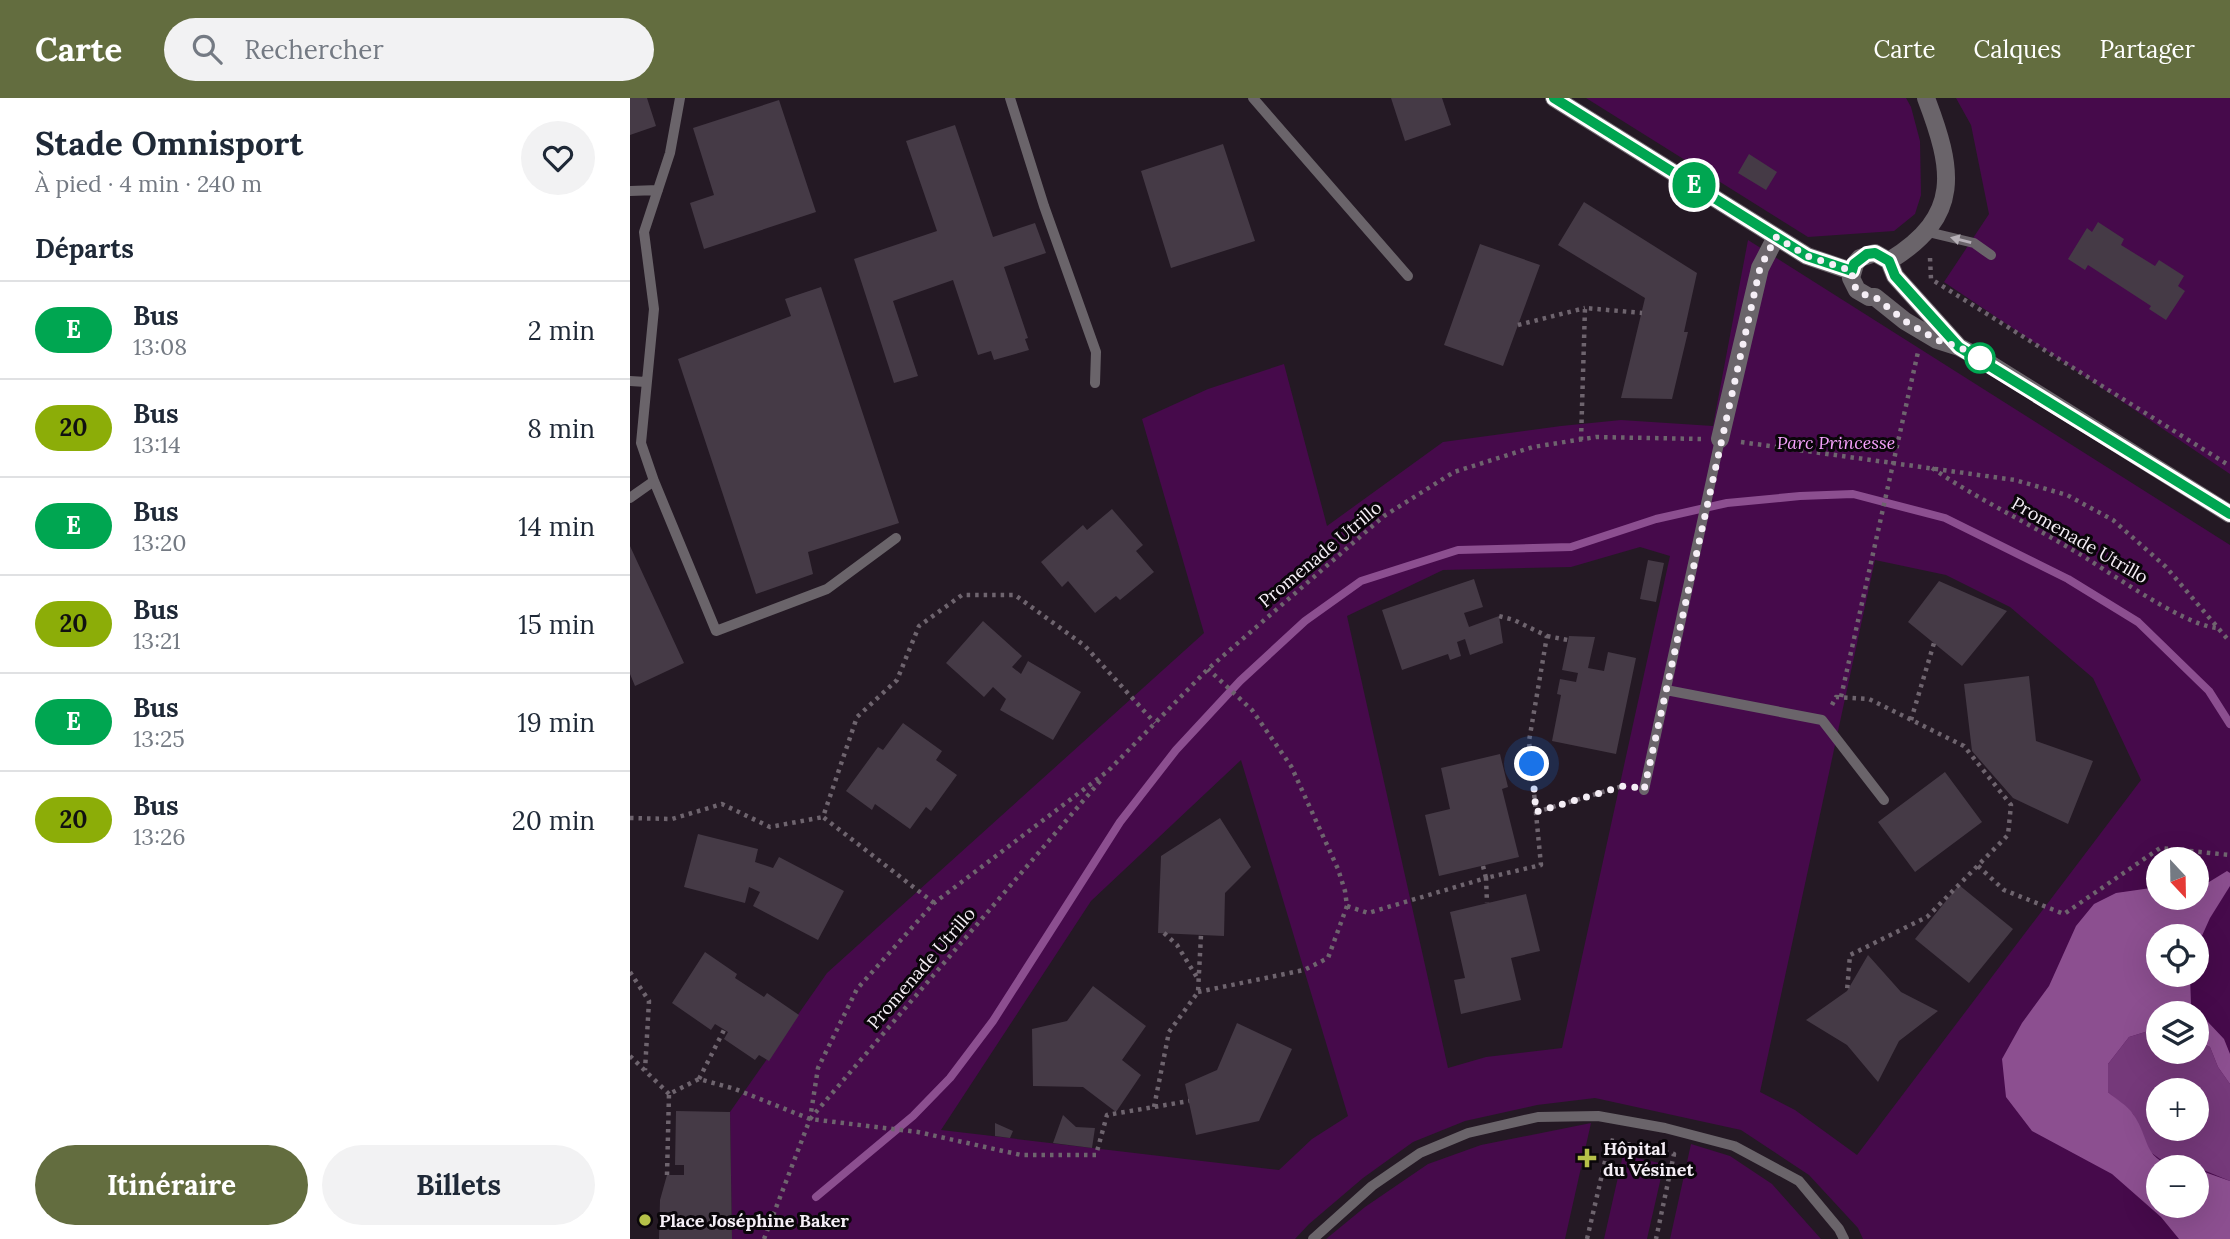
<!DOCTYPE html>
<html lang="fr">
<meta charset="utf-8">
<style>
body{margin:0;font-family:Lora,serif;background:#f2f2f3;color:#1f2937;height:100vh;display:flex;flex-direction:column;font-size:26px;white-space:nowrap}
*{box-sizing:border-box;margin:0}
p{font-size:23px;color:#747a83}
.icon{flex:none;width:38px;height:38px;fill:none;stroke:currentColor;stroke-width:2;stroke-linecap:round;stroke-linejoin:round}
.map{position:relative;flex:1;overflow:hidden}
.side{display:flex;flex-direction:column;background:#fff;width:630px}
.side>*{flex:none}
.badge{padding:0 14px;border-radius:23px;font-size:24px;line-height:46px}
.needle{width:46px;rotate:158deg}
.controls{position:absolute;left:1516px;top:749px;display:grid;gap:14px}
.controls a{display:grid;place-items:center;width:63px;height:63px;border-radius:50%;background:#fff;box-shadow:0 7px 28px #0002;font-size:35px}
.you{position:absolute;width:35px;height:35px;margin:-18px;border:5px solid #fff;border-radius:50%;background:#1a73e8;box-shadow:0 0 0 10px #1a73e833}
.map>.badge{position:absolute;translate:-50% -50%;box-shadow:0 0 0 4px #fff}
h2{padding:0 35px;font-size:26px;line-height:63px}
.round{display:grid;place-items:center;flex:none;width:74px;height:74px;border-radius:37px;background:#f2f2f3}
.overview{display:flex;align-items:center;justify-content:space-between;height:119px;padding:0 35px}
h1{font-size:33px;font-weight:800;line-height:52px}
.button{display:flex;gap:14px;margin-top:auto;padding:14px 35px}
.button a{flex:1;height:80px;border-radius:42px;background:#636d3f;color:#fff;font-size:28px;font-weight:800;line-height:80px;text-align:center}
.button a+a{background:#f2f2f3;color:#1f2937}
ul{padding:0;list-style:none}
li{display:flex;align-items:center;gap:21px;height:98px;padding:0 35px;border-top:2px solid #e0e1e3}
li div{flex:1}
li b{display:block;font-size:26px}
li em{font-style:normal}
li .badge{min-width:77px;font-weight:700;text-align:center}
header{display:flex;align-items:center;gap:42px;box-sizing:border-box;height:98px;padding:0 35px;background:#636d3f;color:#fff}
header strong{font-size:33px}
nav{display:flex;gap:38px;margin-inline-start:auto;font-size:24px}
.search{width:490px;height:63px;background:#f2f2f3;display:flex;align-items:center;gap:18px;box-sizing:border-box;padding:0 24px;border-radius:38px;color:#747a83;font-size:26px}
main{display:flex;flex:1;min-height:0}
.map>svg:first-child{display:block}
.green{fill:#460a4b;fill-rule:evenodd}
.forest{fill:#75397a;fill-rule:evenodd}
.water{fill:#8c4f90}
.lines{fill:none;stroke-linecap:round;stroke-linejoin:round}
.stream{stroke:#8c4f90;stroke-width:8}
.building{fill:#453a46}
.path{stroke:#6e646e;stroke-width:4.5;stroke-dasharray:3.5 5;stroke-linecap:butt}
.lane{stroke:#6a646a;stroke-width:10}
.street{stroke:#6a646a;stroke-width:18}
.oneway{fill:#b6b0b7}
.line-casing{stroke:#fff;stroke-width:16}
.line{stroke:#00a651;stroke-width:10}
.walk{stroke:#f5eef6;stroke-width:7;stroke-dasharray:0 12.6}
.stop-dot{fill:#fff;stroke:#00a651;stroke-width:3.5}
.poi-dot{fill:#b6c149;stroke:#0a060a;stroke-width:2.5}
.labels{text-anchor:middle;dominant-baseline:central;stroke-width:6;stroke-linejoin:round;paint-order:stroke}
.park-label{font-size:18px;font-style:italic;fill:#f6a2fc;stroke:#0a060a}
.street-label{font-size:18px;fill:#f5eef6;stroke:#0a060a}
.poi-label{font-size:18px;font-weight:bold;fill:#f5eef6;stroke:#0a060a;text-anchor:start}
</style>
<header>
<strong>Carte</strong>
<div class="search"><svg class="icon" aria-label="search" viewBox="0 0 24 24"><circle cx="10" cy="10" r="6"/><path d="M15 15l6 6"/></svg>Rechercher</div>
<nav><a>Carte</a><a>Calques</a><a>Partager</a></nav>
</header>
<main>
<section class="side">
<div class="overview"><div><h1>Stade Omnisport</h1><p>À pied · 4 min · 240 m</p></div><a class="round"><svg class="icon" aria-label="heart" viewBox="0 0 24 24"><path d="M12 20l-8-8c-3-5 5-10 8-4 3-6 11-1 8 4z"/></svg></a></div>
<h2>Départs</h2>
<ul>
<li><span class="badge" style="background:#00a651;color:#fff">E</span><div><b>Bus</b><p>13:08</p></div><em>2 min</em></li>
<li><span class="badge" style="background:#8cad08;color:#111">20</span><div><b>Bus</b><p>13:14</p></div><em>8 min</em></li>
<li><span class="badge" style="background:#00a651;color:#fff">E</span><div><b>Bus</b><p>13:20</p></div><em>14 min</em></li>
<li><span class="badge" style="background:#8cad08;color:#111">20</span><div><b>Bus</b><p>13:21</p></div><em>15 min</em></li>
<li><span class="badge" style="background:#00a651;color:#fff">E</span><div><b>Bus</b><p>13:25</p></div><em>19 min</em></li>
<li><span class="badge" style="background:#8cad08;color:#111">20</span><div><b>Bus</b><p>13:26</p></div><em>20 min</em></li>
</ul>
<div class="button"><a>Itinéraire</a><a>Billets</a></div>
</section>
<div class="map">
<svg width="1600" height="1141" viewBox="0 0 1600 1141">
<rect width="100%" height="100%" fill="#241924"/>
<path class="green" d="M956 0H1276L1281 9 1290 43 1291 97 1285 116 1264 133 1178 139Z
M1326 0H1600V376L1314 184 1359 116 1341 27Z
M1118 142 1600 447V1141H1233L1228 1130 1179 1077 1111 1032 965 1000 907 1007 835 1023 783 1044 733 1080 679 1126 665 1141H102L100 1014 197 875 574 535 512 321 578 291 654 266 697 428 813 344 931 328 991 322 1083 328ZM1010 449 1040 458 932 950 856 959 818 970 717 518 813 472 941 469ZM1245 462 1316 477 1380 509 1463 580 1511 682 1227 1057 1165 1012 1130 994ZM611 662 718 1018 682 1041 649 1072 311 1032 461 803ZM1528 761H1566V800H1528ZM1528 838H1566V877H1528ZM1528 915H1566V954H1528ZM1528 992H1566V1031H1528ZM1528 1069H1566V1108H1528Z
M961 1025 935 1141H696L735 1109 798 1066 851 1047Z
M1061 1046 1100 1058 1142 1086 1191 1141H1040Z
M993 1057 1034 1066 1017 1141H974Z"/>
<path class="forest" d="M1528 930V954H1566V942L1580 949 1588 969 1600 986V1083L1566 1069 1538 1067 1519 1053 1503 1016 1478 994V966L1499 939ZM1528 992H1566V1031H1528Z"/>
<path class="water" d="M1597 773 1600 775V788L1580 820 1566 851V838H1528V877H1560L1561 906 1594 941 1600 956V986L1588 969 1580 949 1566 942V915H1528V930L1499 939 1478 966V994C1486 1001 1498 1008 1503 1016 1522 1043 1511 1064 1554 1069H1528V1108H1566V1071L1600 1083V1141H1549L1531 1119 1482 1076 1402 1033 1376 999 1372 961 1392 925 1419 888 1446 828 1464 806 1486 795 1528 789V800H1566V785L1579 784Z"/>
<g class="lines">
<path class="stream" d="M186 1099 283 1018 320 980 363 923 490 724 546 652 610 583 675 523 731 483 828 452 941 449 1026 421 1097 405 1170 398 1223 396 1315 420 1438 481 1508 524 1579 593 1600 626"/>
</g>
<path class="building" d="M0 0H17L26 28 0 37Z
M761 0H812L821 27 775 43Z
M149 2 186 114 74 151 60 105 84 97 63 30Z
M325 27 363 139 405 125 416 155 374 169 398 240 395 241 399 252 364 262 361 253 348 257 323 182 263 203 288 278 264 285 224 161 307 133 276 43Z
M593 46 625 143 541 170 511 73Z
M1119 56 1147 74 1136 92 1108 75Z
M954 104 1067 175 1054 234H1058L1042 301 991 300 1015 200 928 147Z
M1468 124 1494 141 1491 147 1525 168 1529 162 1554 178 1548 188 1555 193 1536 222 1519 211 1521 208 1458 167 1455 172 1438 161 1457 130 1462 134Z
M850 146 910 167 873 268 814 247Z
M191 189 269 425 178 454 183 476 126 496 48 261 161 218 155 201Z
M482 411 513 447 506 453 524 474 490 502 486 498 465 515 438 483 432 489 411 464 453 427 457 432Z
M0 448 54 565 5 588 0 576Z
M1018 462 1034 465 1026 504 1010 501Z
M844 481 853 509 834 515 839 529 869 518 873 545 840 557 835 541 827 544 831 558 820 562 818 556 772 572 752 512Z
M1309 483 1377 513 1332 568 1278 524Z
M353 523 392 558 382 569 391 576 398 563 451 594 423 642 370 612 376 601 363 589 354 599 316 565Z
M939 538 965 539 958 570 974 573 978 554 1006 560 986 656 922 643 931 597 927 596 930 581 946 584 948 575 932 572Z
M1399 578 1406 643 1463 663 1438 726 1383 700 1342 653 1334 586Z
M273 625 312 653 306 662 327 677 301 713 296 709 280 731 245 706 242 712 216 693 248 649 253 652Z
M870 656 878 689 872 691 889 759 809 778 795 717 820 711 811 670Z
M1315 674 1352 724 1285 774 1248 724Z
M590 720 621 769 595 795 594 838 528 835 531 758Z
M68 736 128 751 125 764 143 770 149 759 214 793 188 842 123 808 130 794 119 789 115 805 54 789Z
M1329 787 1383 831 1339 885 1285 841Z
M896 796 910 853 881 860 891 902 831 916 824 882 835 880 820 814Z
M75 854 107 876 105 880 134 899 137 895 169 917 139 963 129 957 125 962 94 941 98 934 85 926 81 932 42 905Z
M1238 857 1271 894 1308 913 1269 943 1248 984 1217 947 1176 922 1217 893Z
M463 888 516 928 492 962 511 977 486 1014 453 989 403 988 402 931 437 923Z
M607 925 662 951 629 1023 566 1037 555 986 587 972Z
M46 1013 100 1014 102 1141H29L30 1102 37 1077H54V1067H45Z
M433 1017 446 1029 465 1030 462 1050 423 1045Z
M365 1025 383 1033 380 1040 365 1038Z"/>
<g class="lines">
<path class="path" d="M1300 160 1301 181 1600 368
M888 227 955 210
M951 342 955 210 1012 215
M1111 344 1385 382 1437 397 1483 422 1536 469 1600 544
M1302 370C1346 400 1394 423 1441 451 1476 471 1549 525 1586 530
M917 538 938 542
M1211 599 1288 254
M1202 607 1206 599 1239 601 1334 648 1381 707 1378 737 1297 819 1220 857 1217 893
M1281 622 1304 545
M906 714 996 687
M0 720 42 721 92 706 140 729 193 719
M853 768 856 780 911 767 899 643 917 538 884 522 869 518
M1348 768 1374 792 1434 816 1530 750 1600 757
M304 805 193 719 227 619 267 582 289 528 332 497H385L455 548 525 625
M717 808 738 815 856 780 857 805
M534 835 547 847 568 881
M0 874 19 903 15 972
M568 894 674 872 698 860 717 808 715 793 708 771 661 668 622 612 578 571
M0 958 39 996
M69 981 94 932
M524 1009 539 934 568 894 571 837
M180 1021 471 682
M1017 1045 1015 1050 1044 1056 1026 1141
M37 1077 39 996 69 981 105 991 180 1021 288 1034 391 1057H466L477 1017 559 1003
M134 1141 180 1021 188 970 227 891 304 805 478 673 578 571 754 418 824 374 903 349 966 339 1071 341
M957 1141 980 1042 1015 1050"/>
<path class="lane" d="M380 0 414 108 466 254 465 285
M623 0 778 178
M0 93 28 92
M1298 134 1344 145 1361 157
M0 283 16 284
M24 383 86 533 197 491 266 440
M0 400 24 383 11 345 24 211 14 134 40 55 50 0
M1036 592 1192 622 1254 702
M1014 692 1090 341
M683 1141 742 1088 790 1055 838 1035 908 1019 968 1018 1035 1030 1104 1048 1169 1083 1209 1131 1214 1141"/>
<path class="street" d="M924 0 1177 158 1221 173
M1259 163C1333 118 1323 71 1296 0
M1329 249 1265 178 1259 163 1245 155 1230 160 1225 166 1221 180 1227 192 1239 199H1245L1275 223 1307 242 1329 249 1350 260 1600 416
M1090 341 1130 170 1146 139"/>
</g>
<defs><path id="oneway-solid" d="M-6-.8H1V-3.2L6.5 0L1 3.2V.8H-6Z" transform="scale(1.75)"/></defs>
<use class="oneway" href="#oneway-solid" transform="translate(1331 142) rotate(-166)"/>
<g class="lines">
<g class="line-casing">
<path id="line" d="M924 0 1177 158 1222 173 1224 166 1237 156 1245 155 1259 163 1265 178 1329 249 1600 416"/>
</g>
<use href="#line" class="line"/>
<path class="walk" d="M902 666 906 714 997 687 1014 692 1130 170 1146 139 1177 158 1222 173 1223 187 1232 196 1245 199 1275 223 1307 242 1329 249 1350 260"/>
</g>
<circle class="stop-dot" cx="1350" cy="260" r="14"/>
<g class="poi-dot">
<path d="M953.5 1049.5h7v7h7v7h-7v7h-7v-7h-7v-7h7z"/>
<circle cx="15" cy="1122" r="7"/>
</g>
<g class="labels">
<g class="park-label">
<text x="1206" y="344">Parc Princesse</text>
</g>
<g class="street-label">
<text transform="translate(1450 442) rotate(30)">Promenade Utrillo</text>
<text transform="translate(690 456) rotate(-40)">Promenade Utrillo</text>
<text transform="translate(291 870) rotate(-49)">Promenade Utrillo</text>
</g>
<g class="poi-label">
<text x="973" y="1050">Hôpital<tspan x="973" dy="21">du Vésinet</tspan></text>
<text x="29" y="1122">Place Joséphine Baker</text>
</g>
</g>
</svg>
<div class="controls">
<a><svg class="needle" viewBox="-14 -14 28 28"><path d="M0-13l5 13h-10z" fill="#e53935"/><path d="M0 13l5-13h-10z" fill="#747a83"/></svg></a>
<a><svg class="icon" aria-label="locate" viewBox="0 0 24 24"><circle cx="12" cy="12" r="6"/><path d="M12 2v4M12 18v4M2 12h4M18 12h4"/></svg></a>
<a><svg class="icon" aria-label="layers" viewBox="0 0 24 24"><path d="M12 4l9 5-9 5-9-5zM3 14l9 5 9-5"/></svg></a>
<a>+</a>
<a>−</a>
</div>
<div class="you" style="left:902px;top:666px"></div>
<b class="badge" style="left:1064px;top:87px;background:#00a651;color:#fff">E</b>
</div>
</main>
